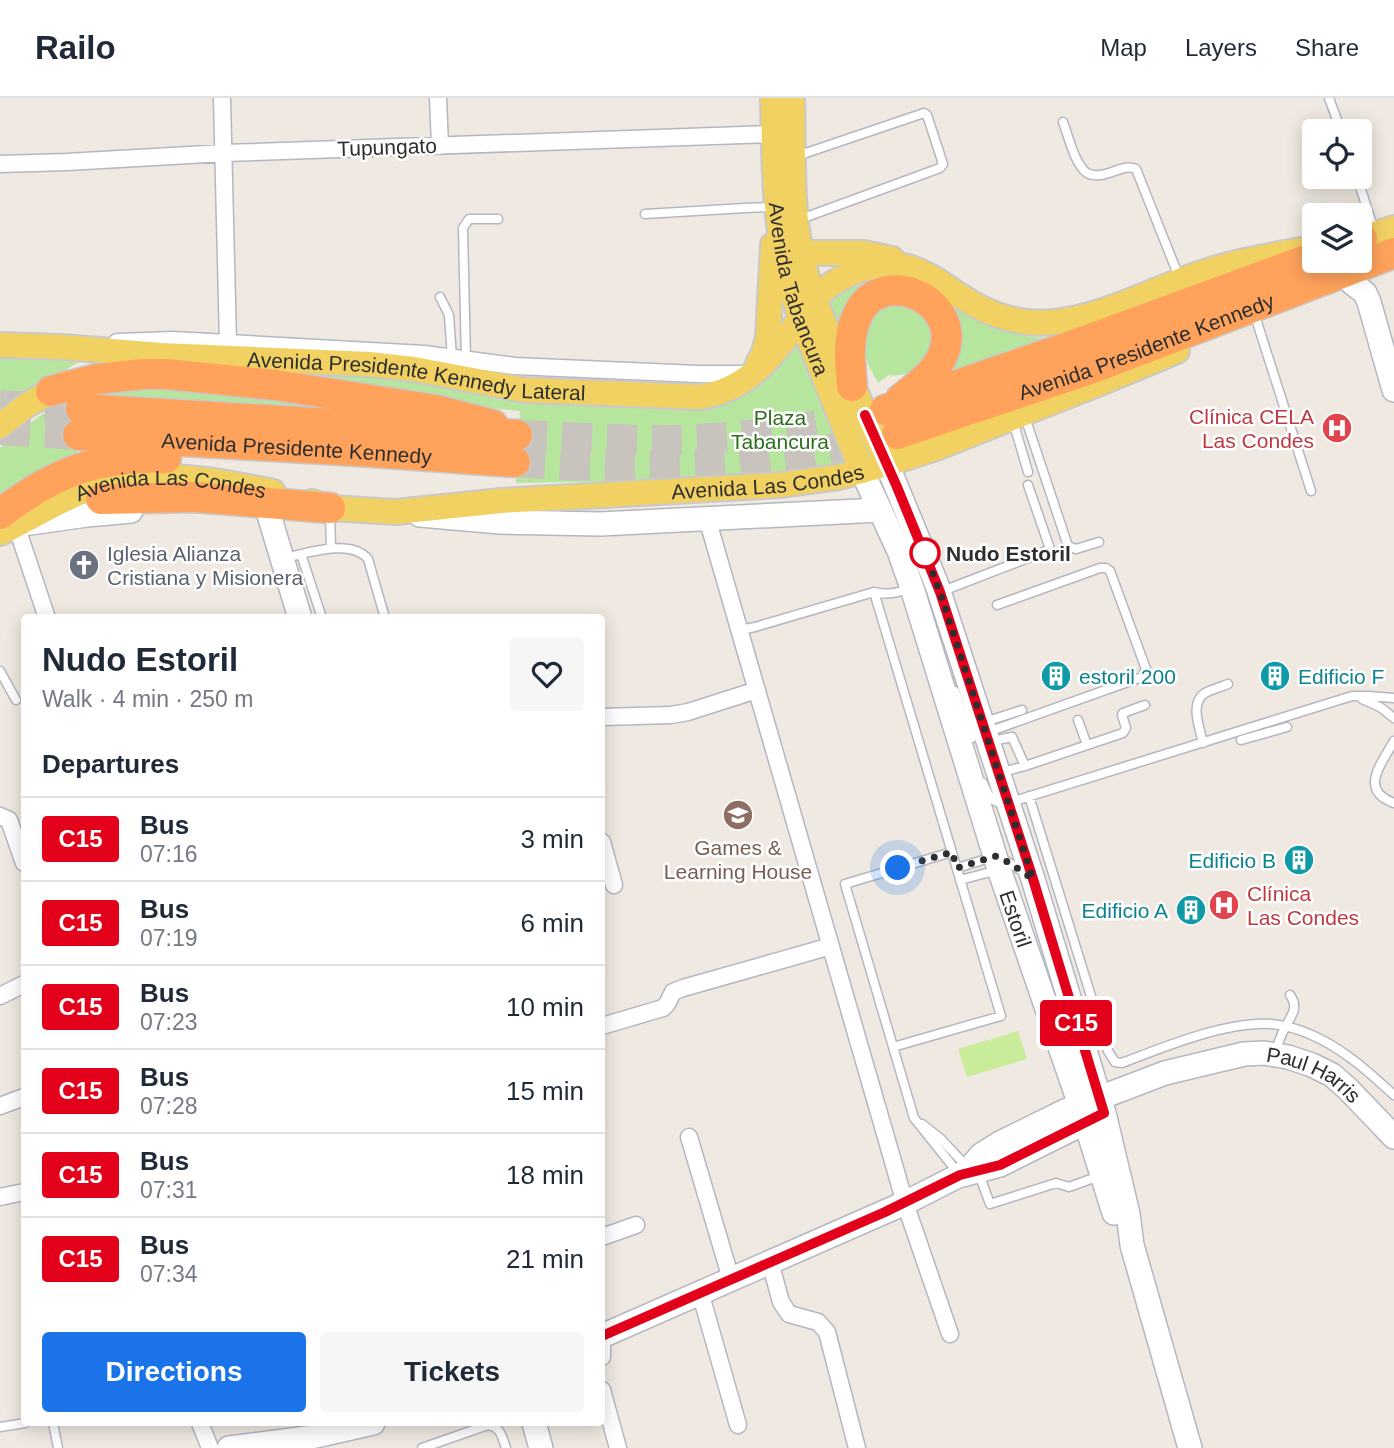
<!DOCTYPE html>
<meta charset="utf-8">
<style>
body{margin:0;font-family:Arial,sans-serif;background:#f6f6f7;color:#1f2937;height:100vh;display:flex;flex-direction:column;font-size:26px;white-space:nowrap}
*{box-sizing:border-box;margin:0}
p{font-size:23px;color:#747a83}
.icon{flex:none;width:38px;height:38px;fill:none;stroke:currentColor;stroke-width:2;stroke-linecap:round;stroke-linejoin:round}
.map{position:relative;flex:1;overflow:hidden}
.sheet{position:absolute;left:21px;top:516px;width:584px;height:812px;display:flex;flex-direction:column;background:#fff;border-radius:7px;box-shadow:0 4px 18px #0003}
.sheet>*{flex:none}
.badge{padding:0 14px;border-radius:5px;font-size:24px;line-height:46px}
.controls{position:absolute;left:1302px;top:21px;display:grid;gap:14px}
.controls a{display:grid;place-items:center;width:70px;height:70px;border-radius:7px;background:#fff;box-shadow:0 4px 18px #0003;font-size:35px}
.you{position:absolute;width:35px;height:35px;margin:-18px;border:5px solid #fff;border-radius:50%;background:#1a73e8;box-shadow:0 0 0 10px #1a73e833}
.map>.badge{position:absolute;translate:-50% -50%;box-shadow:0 0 0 4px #fff}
h2{padding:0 21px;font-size:26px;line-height:63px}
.round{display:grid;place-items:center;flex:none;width:74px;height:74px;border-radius:7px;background:#f6f6f7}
.summary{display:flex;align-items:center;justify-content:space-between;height:119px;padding:0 21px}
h1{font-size:33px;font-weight:800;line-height:52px}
.action{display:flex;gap:14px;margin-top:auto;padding:14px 21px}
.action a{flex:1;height:80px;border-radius:7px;background:#1a73e8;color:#fff;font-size:28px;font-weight:800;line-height:80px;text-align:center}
.action a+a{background:#f6f6f7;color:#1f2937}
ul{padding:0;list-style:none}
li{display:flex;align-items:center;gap:21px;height:84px;padding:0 21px;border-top:2px solid #e0e1e3}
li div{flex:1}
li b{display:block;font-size:26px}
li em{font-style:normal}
li .badge{min-width:77px;font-weight:700;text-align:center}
header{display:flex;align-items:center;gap:42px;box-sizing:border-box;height:98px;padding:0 35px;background:#fff;border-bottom:2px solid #e0e1e3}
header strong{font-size:33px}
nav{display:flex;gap:38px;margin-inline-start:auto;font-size:24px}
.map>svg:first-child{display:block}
.green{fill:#b6e59e}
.pitch{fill:#c9ec9a}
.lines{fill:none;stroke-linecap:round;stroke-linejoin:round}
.highway-tunnel{stroke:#c8c4bd;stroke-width:30;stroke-dasharray:30 15;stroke-linecap:butt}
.lane-casing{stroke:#b4b7c1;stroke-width:11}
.street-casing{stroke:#b4b7c1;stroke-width:19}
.secondary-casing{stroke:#b4b7c1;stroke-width:26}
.primary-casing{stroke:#c9c9c9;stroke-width:28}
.highway-casing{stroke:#c9c9c9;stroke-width:33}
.lane{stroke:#fff;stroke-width:8}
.street{stroke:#fff;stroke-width:16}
.secondary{stroke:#fff;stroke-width:23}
.primary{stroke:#f2d163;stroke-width:24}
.highway{stroke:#ffa35c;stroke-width:30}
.line-casing{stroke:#fff;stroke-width:16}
.line{stroke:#e2001a;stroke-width:10}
.walk{stroke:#2e2e2e;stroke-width:7;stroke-dasharray:0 12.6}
.stop-dot{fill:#fff;stroke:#e2001a;stroke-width:3.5}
.labels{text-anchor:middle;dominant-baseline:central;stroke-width:5;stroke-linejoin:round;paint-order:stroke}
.street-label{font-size:21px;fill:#2e2e2e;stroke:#fff}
.health-label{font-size:21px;fill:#be3a42;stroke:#fff;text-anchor:end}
.park-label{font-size:21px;fill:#2c6e1b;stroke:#fff}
.worship-label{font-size:21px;fill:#5b616d;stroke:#fff;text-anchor:start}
.stop-label{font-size:21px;font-weight:bold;fill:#2e2e2e;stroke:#fff;text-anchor:start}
.culture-label{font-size:21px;fill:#0d838f;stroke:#fff;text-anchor:start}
.education-label{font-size:21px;fill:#785e54;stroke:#fff}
</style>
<header>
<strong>Railo</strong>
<nav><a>Map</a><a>Layers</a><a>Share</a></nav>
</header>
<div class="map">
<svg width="1394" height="1350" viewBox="0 0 1394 1350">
<rect width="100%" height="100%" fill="#efe9e1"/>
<path class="green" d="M884 180 837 237 823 205 861 181Z
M894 204C899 205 906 205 911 207 949 224 929 283 889 277L878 285 868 266 864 248 870 220 880 211Z
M951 206 985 226 1029 239 1054 240 958 275 952 270 958 225Z
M799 240 849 368 783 380 516 385 520 313 464 307 238 268 381 277 432 285 496 301 527 305 628 308 734 301 759 287 786 259Z
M0 259 79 264 20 297 0 314Z
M168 284 357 312 79 304 77 358 0 406V350L9 340 68 298Z"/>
<path class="pitch" d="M1018 933 1027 961 967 979 958 951Z"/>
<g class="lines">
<path class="highway-tunnel" d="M0 307 81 311
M0 332 78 337
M517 337C568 338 620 343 672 342 737 340 803 332 867 317
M515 364C637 373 757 368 877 341"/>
<g class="lane-casing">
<path id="lane" d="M1329 0 1341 33
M1063 24C1068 37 1075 67 1087 75 1094 79 1103 77 1109 75 1119 72 1127 67 1136 71L1179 179
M797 58 924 15 927 17 943 66 940 70 798 122
M1357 79 1374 132
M645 116 745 110 775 109
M440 199 449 217 452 260
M1256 221 1311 393
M466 263 463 130 469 121H498
M1025 319 1068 448 1076 451 1099 444
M1013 323 1028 374
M330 417 331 450
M301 456 322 520
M285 460C307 455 351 440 368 461L385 520
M874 494C887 497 897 495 909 491
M940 494 1049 452V448L1028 387
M740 532 755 529 874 494 1001 918 893 949
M0 573 16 602
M955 593 972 640
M1362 601 1380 609 1394 620
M1078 622 1087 647
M985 624 1022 612
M988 634 1142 579 1146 571 1110 473 1106 470H1100L997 507
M1241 642 1287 629
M992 643 1012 639 1025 668
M1394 643C1382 665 1358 692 1394 705
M1203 645C1200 630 1189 605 1205 595 1212 591 1221 589 1228 586
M1002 674 1025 668 1123 635 1126 630 1122 617 1123 615 1145 607
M983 685C989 698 992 707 1008 705L1352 598H1368L1394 600
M1029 698 1108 953 1115 964 1122 965C1164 949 1226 923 1271 926 1298 928 1328 943 1349 959 1365 970 1379 984 1394 997
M952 754 845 786 914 1020 959 1076
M957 770 996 758 1008 764 1025 775
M960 782 998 772
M1275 954C1278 946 1281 936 1286 928 1292 916 1299 910 1290 897
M922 1026 941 1041 968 1070
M979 1076 990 1106 1056 1085 1069 1089 1099 1078
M53 1325 58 1350
M0 1329 25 1325
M422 1350 488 1327C501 1329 502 1339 506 1350"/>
</g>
<g class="street-casing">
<path id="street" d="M222 0 228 245
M438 0 440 48
M0 66 67 64 224 55 774 36
M117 244 173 242 228 245 424 256 515 268 698 276H751
M707 420 905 1105 950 1236
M16 427 47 520
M602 619 671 617 688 614 757 592
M0 718 9 722 24 765
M602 744 614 787
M0 898 24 886
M602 928 663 910 667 906 673 894 683 890 831 848
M0 1008 24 999
M689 1039 731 1181
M0 1099 24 1094
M602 1139 636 1127
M770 1164 781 1204 789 1216 818 1224 827 1234 857 1350
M700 1194 738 1327
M602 1246V1259
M602 1292 618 1350
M200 1325 210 1350"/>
</g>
<g class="secondary-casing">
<g id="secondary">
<path d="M1352 185 1365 195 1369 204 1394 292"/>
<path d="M887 366 937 487 1033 781 1104 1015 1128 1116 1132 1147 1190 1350"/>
<path id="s1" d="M862 373 899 453 912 490 999 771 1080 1007 1114 1115"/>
<path d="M269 417 300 520"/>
<path d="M420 417 500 424 600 426 879 412"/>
<path d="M23 426 87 417 131 413"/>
<path d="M963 1077 1000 1067 1098 1018"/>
<path id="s2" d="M602 1238 905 1105 960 1077 969 1071 981 1057 1000 1045 1065 1013 1165 975 1244 956 1264 955 1288 959 1312 967 1332 977 1348 991 1394 1039"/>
<path d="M534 1325 541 1350"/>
<path d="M229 1350 307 1340 373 1325"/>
</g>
</g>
<g class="primary-casing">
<g id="primary">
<path id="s3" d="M773 0C774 49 774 99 782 147 785 172 793 197 801 221L862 373"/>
<path d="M792 0C794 51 790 104 801 154 810 202 833 244 853 288 864 314 875 340 887 366"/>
<path d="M1360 141 1394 130"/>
<path d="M801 155H864L892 161"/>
<path id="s4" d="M0 247 62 249 161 257 369 266 414 271 524 292 699 299C745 293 771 261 797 225 804 215 811 204 819 196 832 184 849 175 866 170 917 157 936 186 977 208 992 216 1010 222 1027 224 1081 231 1148 193 1199 176 1236 163 1274 157 1313 150"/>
<path d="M758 266 764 254 768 239 773 147"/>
<path d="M0 328 27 307 66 285"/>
<path id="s5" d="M312 404 330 410 396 414 501 403 779 387 839 379 887 366 936 350 1105 283 1177 253"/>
<path id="s6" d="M0 435C32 420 63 399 97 388 151 370 218 382 273 394"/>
</g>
</g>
<g class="highway-casing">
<g id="highway">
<path d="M1360 142 1362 141"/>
<path d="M852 288C850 265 847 240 857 218 880 166 962 201 944 254 937 274 917 288 901 301"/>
<path d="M51 293 97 281 143 276H166L275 287 436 312 493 327"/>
<path d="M81 311 517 337"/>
<path d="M885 312 1085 243 1314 159"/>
<path id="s7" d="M897 336 1093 270 1394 155"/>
<path id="s8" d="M78 337 358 353 515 364"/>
<path d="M101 401 194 399 330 410"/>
<path d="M0 416C53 375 98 357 166 360"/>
</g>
</g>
<use href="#lane" class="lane"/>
<use href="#street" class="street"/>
<use href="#secondary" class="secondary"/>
<use href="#primary" class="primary"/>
<use href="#highway" class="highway"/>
</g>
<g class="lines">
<g class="line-casing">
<path id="line" d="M602 1238 885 1114 960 1077 1000 1067 1104 1015 1033 781 940 494 897 389 865 317"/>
</g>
<use href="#line" class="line"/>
<path class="walk" d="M898 770 952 754 957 770 996 758 1008 764 1033 781 940 494 925 455"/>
</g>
<defs>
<g id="hospital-disc" transform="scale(1.575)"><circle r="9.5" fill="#e0444e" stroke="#fff"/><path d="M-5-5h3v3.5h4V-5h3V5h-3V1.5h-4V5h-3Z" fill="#fff"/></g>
<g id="church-disc" transform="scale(1.575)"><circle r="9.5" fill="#6b7280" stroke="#fff"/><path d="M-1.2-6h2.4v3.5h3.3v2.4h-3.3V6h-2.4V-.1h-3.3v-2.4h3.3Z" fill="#fff"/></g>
<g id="building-disc" transform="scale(1.575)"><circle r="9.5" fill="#0f9aa8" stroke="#fff"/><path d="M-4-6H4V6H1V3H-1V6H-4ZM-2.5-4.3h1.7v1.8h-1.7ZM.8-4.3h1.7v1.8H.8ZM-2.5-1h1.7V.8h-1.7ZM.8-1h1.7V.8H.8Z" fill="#fff"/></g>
<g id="school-disc" transform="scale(1.575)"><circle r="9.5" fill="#8d6e63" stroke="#fff"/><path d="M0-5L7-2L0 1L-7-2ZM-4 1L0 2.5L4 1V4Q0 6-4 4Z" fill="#fff"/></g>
</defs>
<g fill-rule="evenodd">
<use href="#hospital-disc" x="1337" y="330"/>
<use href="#church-disc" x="84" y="467"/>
<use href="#building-disc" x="1056" y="578"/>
<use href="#building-disc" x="1275" y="578"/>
<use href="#school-disc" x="738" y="717"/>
<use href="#building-disc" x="1299" y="762"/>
<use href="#hospital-disc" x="1224" y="807"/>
<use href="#building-disc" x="1191" y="812"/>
</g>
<circle class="stop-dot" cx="925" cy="455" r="14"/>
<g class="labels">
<g class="street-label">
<text transform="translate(387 49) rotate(-2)">Tupungato</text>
<text stroke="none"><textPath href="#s3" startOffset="194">Avenida Tabancura</textPath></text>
<text stroke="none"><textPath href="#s7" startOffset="264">Avenida Presidente Kennedy</textPath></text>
<text stroke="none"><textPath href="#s4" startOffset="418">Avenida Presidente Kennedy Lateral</textPath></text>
<text stroke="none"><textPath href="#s8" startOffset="219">Avenida Presidente Kennedy</textPath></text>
<text stroke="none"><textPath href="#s5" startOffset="458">Avenida Las Condes</textPath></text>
<text stroke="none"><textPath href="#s6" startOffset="182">Avenida Las Condes</textPath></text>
<text stroke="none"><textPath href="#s1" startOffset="474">Estoril</textPath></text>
<text stroke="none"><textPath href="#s2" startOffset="780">Paul Harris</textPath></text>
</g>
<g class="health-label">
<text x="1314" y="318">Clínica CELA<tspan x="1314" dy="24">Las Condes</tspan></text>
<text x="1247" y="795" text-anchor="start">Clínica<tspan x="1247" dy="24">Las Condes</tspan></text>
</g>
<g class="park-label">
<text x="780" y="319">Plaza<tspan x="780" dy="24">Tabancura</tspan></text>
</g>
<g class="worship-label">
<text x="107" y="455">Iglesia Alianza<tspan x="107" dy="24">Cristiana y Misionera</tspan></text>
</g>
<g class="stop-label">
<text x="946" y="455">Nudo Estoril</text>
</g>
<g class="culture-label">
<text x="1079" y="578">estoril 200</text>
<text x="1298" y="578">Edificio F</text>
<text x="1276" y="762" text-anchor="end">Edificio B</text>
<text x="1168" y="812" text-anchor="end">Edificio A</text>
</g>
<g class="education-label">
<text x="738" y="749">Games &amp;<tspan x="738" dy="24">Learning House</tspan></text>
</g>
</g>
</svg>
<div class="controls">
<a><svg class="icon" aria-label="locate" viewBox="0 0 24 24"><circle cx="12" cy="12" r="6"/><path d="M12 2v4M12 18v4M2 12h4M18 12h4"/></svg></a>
<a><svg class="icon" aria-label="layers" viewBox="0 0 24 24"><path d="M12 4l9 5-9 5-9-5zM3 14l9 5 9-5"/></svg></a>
</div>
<div class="you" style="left:898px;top:770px"></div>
<b class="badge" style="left:1076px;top:925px;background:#e2001a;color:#fff">C15</b>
<section class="sheet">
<div class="summary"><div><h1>Nudo Estoril</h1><p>Walk · 4 min · 250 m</p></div><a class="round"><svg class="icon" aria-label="heart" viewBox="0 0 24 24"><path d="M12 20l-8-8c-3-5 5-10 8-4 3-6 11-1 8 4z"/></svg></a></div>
<h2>Departures</h2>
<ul>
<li><span class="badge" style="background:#e2001a;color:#fff">C15</span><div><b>Bus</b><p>07:16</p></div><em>3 min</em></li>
<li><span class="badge" style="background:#e2001a;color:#fff">C15</span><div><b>Bus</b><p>07:19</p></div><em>6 min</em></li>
<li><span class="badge" style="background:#e2001a;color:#fff">C15</span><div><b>Bus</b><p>07:23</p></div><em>10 min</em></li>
<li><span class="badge" style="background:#e2001a;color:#fff">C15</span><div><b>Bus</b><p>07:28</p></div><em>15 min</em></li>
<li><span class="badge" style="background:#e2001a;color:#fff">C15</span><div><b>Bus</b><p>07:31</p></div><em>18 min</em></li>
<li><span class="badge" style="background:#e2001a;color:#fff">C15</span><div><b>Bus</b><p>07:34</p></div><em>21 min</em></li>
</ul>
<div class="action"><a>Directions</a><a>Tickets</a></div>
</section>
</div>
